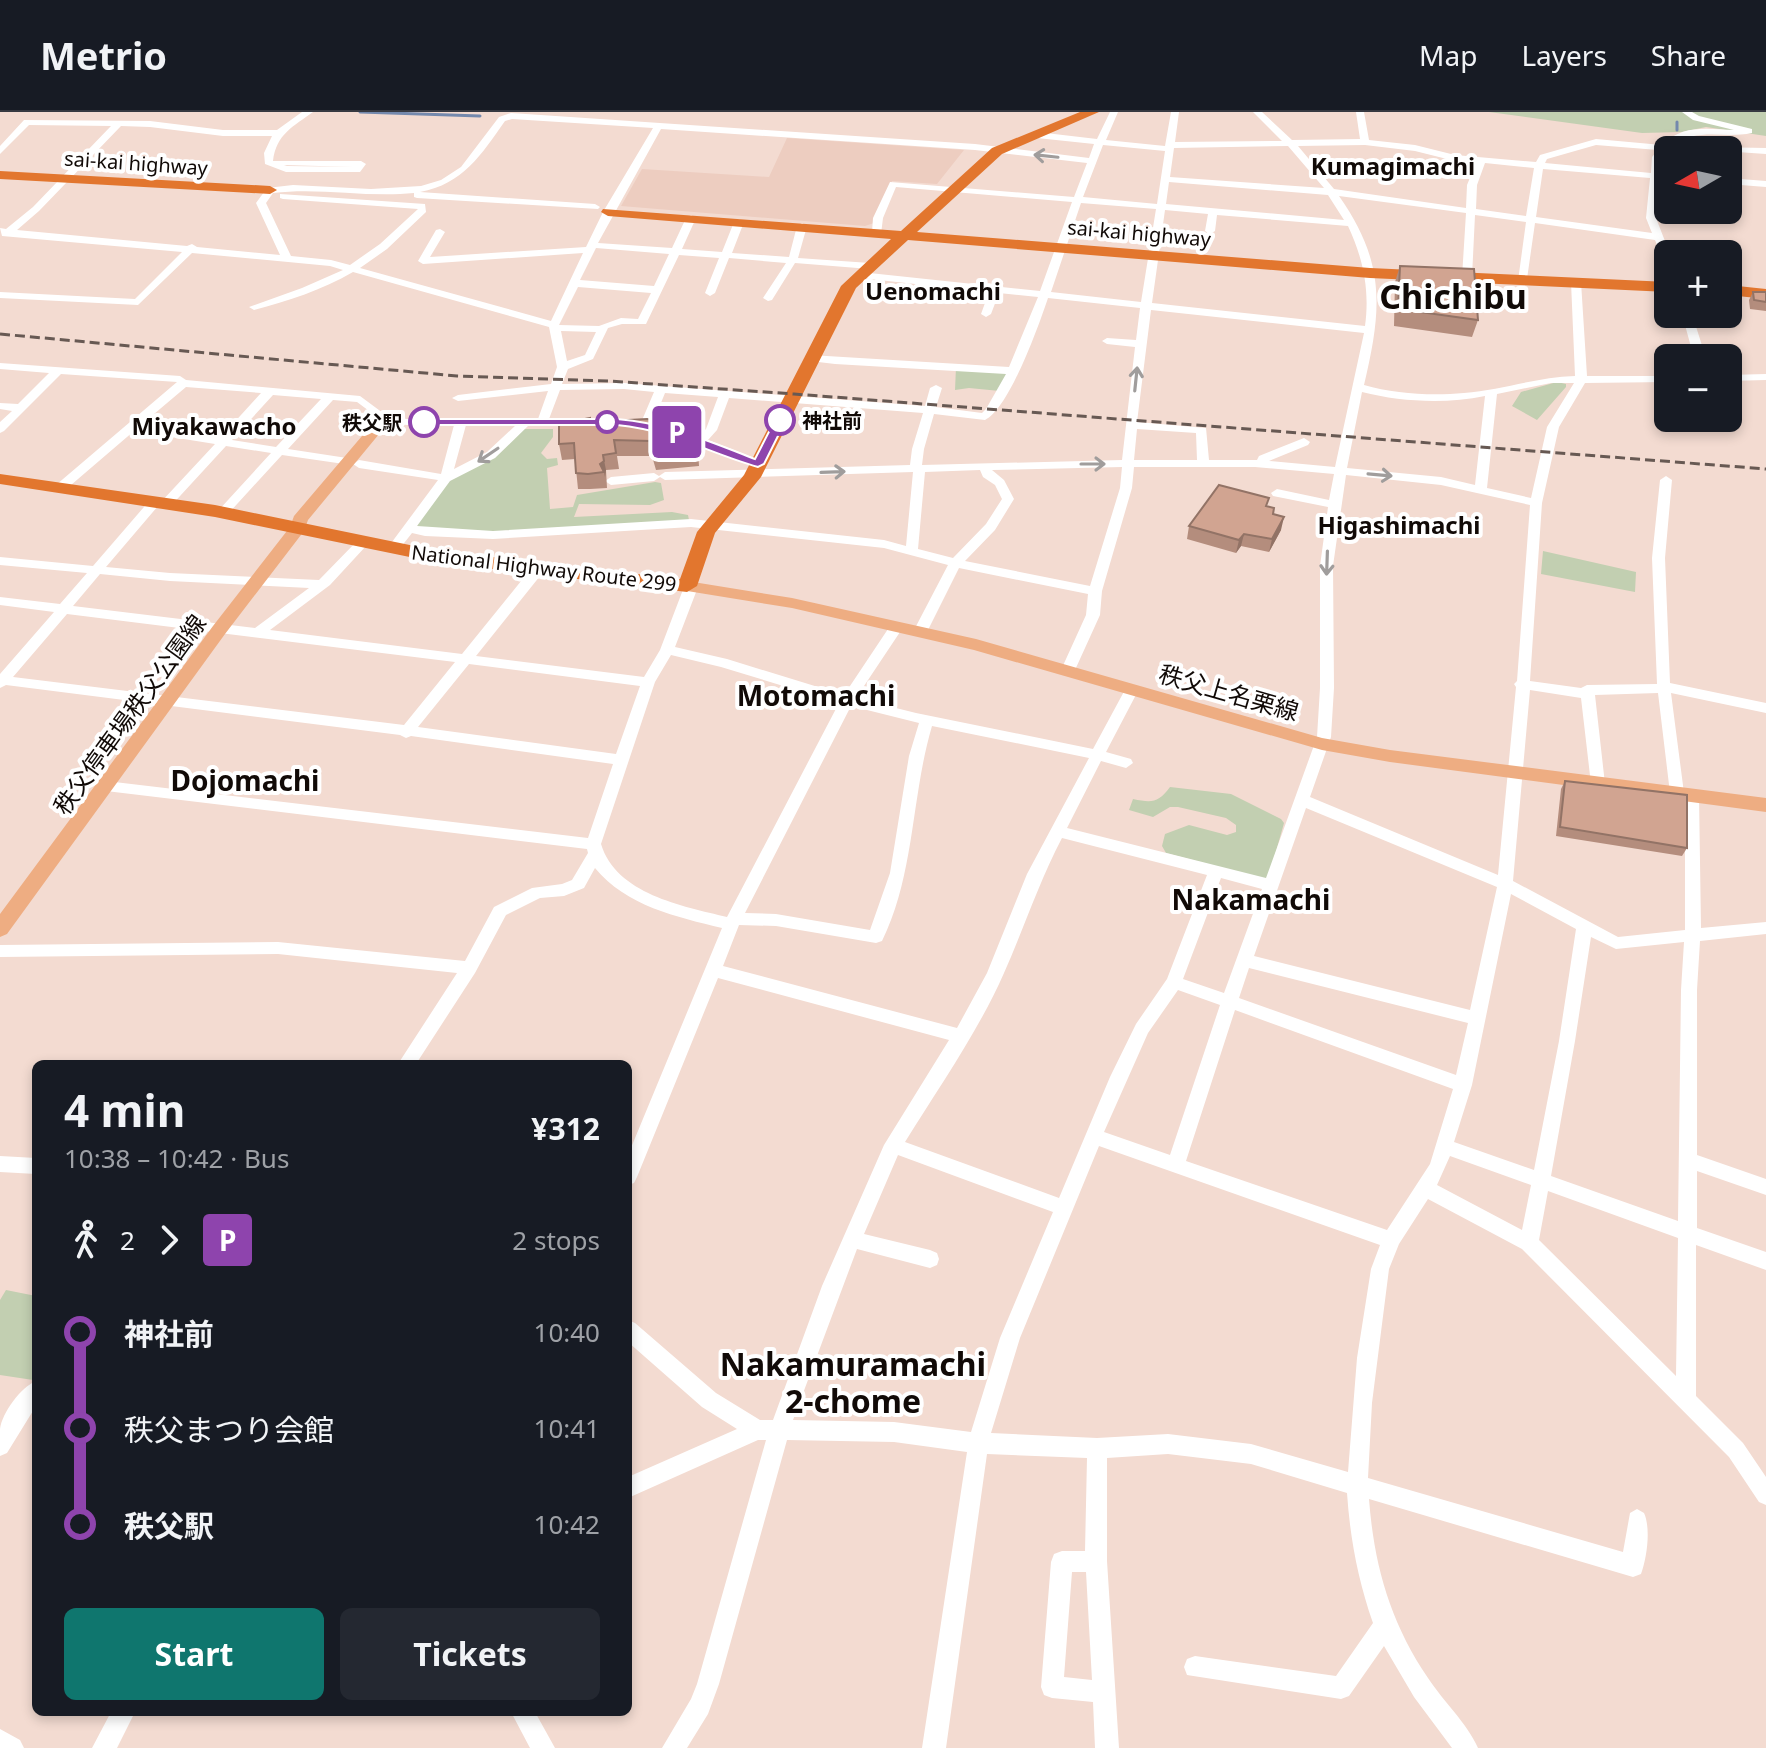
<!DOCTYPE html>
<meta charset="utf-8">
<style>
body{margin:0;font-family:"Noto Sans","Noto Sans JP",sans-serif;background:#242831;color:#f1f3f6;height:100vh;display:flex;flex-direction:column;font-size:30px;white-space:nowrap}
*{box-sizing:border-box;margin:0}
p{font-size:26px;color:#9ea1a6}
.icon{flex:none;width:44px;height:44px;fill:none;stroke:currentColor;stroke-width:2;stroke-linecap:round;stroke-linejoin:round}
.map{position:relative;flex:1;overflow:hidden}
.side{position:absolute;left:32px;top:948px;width:600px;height:656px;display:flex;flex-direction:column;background:#171b24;border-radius:12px;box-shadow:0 4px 12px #0003}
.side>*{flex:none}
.badge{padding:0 16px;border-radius:6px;font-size:28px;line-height:52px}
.needle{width:52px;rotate:261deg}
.controls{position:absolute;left:1654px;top:24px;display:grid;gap:16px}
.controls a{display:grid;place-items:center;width:88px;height:88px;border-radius:12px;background:#171b24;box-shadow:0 4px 12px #0003;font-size:40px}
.map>.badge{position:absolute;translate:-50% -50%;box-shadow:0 0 0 4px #fff}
.legs{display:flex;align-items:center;gap:12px;height:88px;padding:0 32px;font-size:26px}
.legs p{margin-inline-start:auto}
.overview{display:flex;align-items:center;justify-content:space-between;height:136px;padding:0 32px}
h1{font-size:44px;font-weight:700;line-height:60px}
.button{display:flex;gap:16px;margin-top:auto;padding:16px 32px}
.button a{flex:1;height:92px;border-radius:12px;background:#0f766e;color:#fff;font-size:32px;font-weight:700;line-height:92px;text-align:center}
.button a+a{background:#242831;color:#f1f3f6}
ul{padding:0 32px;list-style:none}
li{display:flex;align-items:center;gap:28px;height:96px;font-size:30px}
li i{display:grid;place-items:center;width:12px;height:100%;margin:0 10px;background:currentColor}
li i::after{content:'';width:20px;height:20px;margin:-10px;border:6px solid;border-radius:50%;background:#171b24}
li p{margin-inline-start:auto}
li:first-child i{background:linear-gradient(#0000 50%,currentColor 0)}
li:last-child i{background:linear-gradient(currentColor 50%,#0000 0)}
header{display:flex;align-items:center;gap:48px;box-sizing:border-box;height:112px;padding:0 40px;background:#171b24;border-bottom:2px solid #363941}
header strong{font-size:38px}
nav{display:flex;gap:44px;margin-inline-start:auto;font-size:28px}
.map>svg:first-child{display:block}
.built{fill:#edcdc0}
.green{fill:#c2cfb1}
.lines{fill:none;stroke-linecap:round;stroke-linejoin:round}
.stream{stroke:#7489ad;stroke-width:3}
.minor{fill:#fff;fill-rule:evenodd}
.major{fill:#eead82;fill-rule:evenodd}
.highway{fill:#e2762e;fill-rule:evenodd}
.rail{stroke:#675953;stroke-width:3;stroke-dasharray:10 5;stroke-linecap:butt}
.wall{fill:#b48d7d}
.shaded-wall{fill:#927366}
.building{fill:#d1a491;stroke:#927366;stroke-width:2}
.oneway{stroke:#a09d9c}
.line-1{fill:#8e44ad;stroke:#fff;stroke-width:2}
.stop-1-dot{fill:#fff;stroke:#8e44ad;stroke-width:4}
.labels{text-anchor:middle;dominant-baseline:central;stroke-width:8;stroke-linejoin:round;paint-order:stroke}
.far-street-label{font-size:20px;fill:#110a07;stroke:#fff}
.far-stop-label{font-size:20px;font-weight:bold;fill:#110a07;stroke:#fff;text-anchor:start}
.far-quarter-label{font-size:24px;font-weight:bold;fill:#110a07;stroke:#fff}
.street-label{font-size:24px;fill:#110a07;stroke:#fff}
.quarter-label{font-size:28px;font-weight:bold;fill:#110a07;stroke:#fff}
.near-neighbourhood-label{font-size:32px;font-weight:bold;fill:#110a07;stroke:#fff}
.far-town-label{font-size:34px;font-weight:bold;fill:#110a07;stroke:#fff}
</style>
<header>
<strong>Metrio</strong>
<nav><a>Map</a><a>Layers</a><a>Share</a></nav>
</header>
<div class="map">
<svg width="1766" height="1636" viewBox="0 0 1766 1636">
<rect width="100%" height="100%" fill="#f3dbd1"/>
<path class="built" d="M787 26 964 38 937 72 892 69 874 111 865 114 621 94 642 57 769 65Z"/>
<path class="green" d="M1489 0H1766V24L1706 15 1682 20 1642 21Z
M956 255 1008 260 1000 279 969 276 955 278Z
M1557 270 1566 272V275L1537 308 1512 294 1521 280Z
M524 317H553V325L541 341 547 347 557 346 558 353 547 356 550 397 573 395 577 383 655 370 661 371 664 388 650 393 579 392 574 405 672 400 688 403 689 408 486 420 418 415 416 411 453 364Z
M1543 439 1636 460 1635 480 1541 462Z
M1170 675 1231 682 1281 707 1284 711 1268 768 1166 741 1162 734 1165 722 1189 713 1227 723 1236 720V713L1226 706 1178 695H1170L1153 705 1129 698 1133 687C1152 691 1158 691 1170 675Z
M6 1178 36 1184V1266L33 1268 0 1263V1188Z"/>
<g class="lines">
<path class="stream" d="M360 0 480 4
M1677 10V18"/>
<path class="minor" d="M302 0H313C294 14 276 22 273 49H361L366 52 360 60H286L265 52 264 41 272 24H223L150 15 121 14 39 99 17 118 187 134 192 132 197 135 280 143 256 91 267 76 293 73 371 77 421 74 441 68 461 55 499 5 511 1 975 32 1089 46 1094 32 1037 26 1032 23 1037 20 1097 27 1110 0H1118L1106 28 1165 34 1171 0H1179L1175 30 1282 29 1253 0H1262L1292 28 1360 27 1356 0H1364L1369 28 1415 33 1455 43 1536 50 1540 43 1596 27 1662 33C1683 12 1707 17 1734 18L1693 8 1682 0H1692L1699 4 1752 17V21C1723 27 1697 15 1671 34L1696 38H1668L1662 45 1660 61 1668 62V68L1660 67 1656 106 1670 142H1668V152L1663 149 1655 128 1535 111 1527 167 1518 169 1526 110 1475 103 1472 165 1467 168 1462 165 1466 101 1339 84C1386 151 1382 197 1364 273 1395 282 1432 284 1464 281 1502 278 1537 265 1575 264L1571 170 1576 167 1581 170 1587 264H1668V270L1585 271 1559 315 1542 391 1530 569 1581 576 1587 573 1657 572 1652 446 1660 368 1666 364 1672 368 1665 446 1670 571 1766 591V601L1671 581 1684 681 1677 686 1670 681 1658 581 1595 583 1605 672 1598 677 1591 672 1581 586 1530 578 1513 769 1618 825 1685 818V683L1692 678 1699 683 1701 816 1766 810V822L1700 829 1697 878V1043L1766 1067V1083L1697 1059V1116L1766 1140V1158L1696 1133V1284L1743 1331 1766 1365V1393L1759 1390 1729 1345 1522 1137 1428 1087 1399 1132 1389 1157 1372 1291 1368 1366 1623 1440 1630 1401 1637 1397 1644 1401C1651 1416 1647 1446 1641 1462L1633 1465 1369 1387C1374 1453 1390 1510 1428 1566 1443 1589 1467 1611 1478 1636H1452L1414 1585 1384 1534 1349 1584 1341 1587 1187 1563 1184 1555 1187 1547 1195 1544 1336 1564 1373 1511C1358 1468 1350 1426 1347 1381L1251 1352 1168 1342 1107 1346V1449L1119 1636H1095L1093 1590 1052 1586 1044 1583 1041 1575 1051 1450 1054 1442 1062 1439H1085L1087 1346 987 1342 946 1636H922L967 1340 894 1330 787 1328 719 1572 708 1602 687 1636H662L691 1587 697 1572 766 1328H758L628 1386V1365L737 1317 702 1295 628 1230V1208L635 1211 716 1281 760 1308H773L822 1174 884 1033 949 928 718 866 637 1065 634 1071 628 1073V1043L722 816C677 805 626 794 595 756L584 776 564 784 540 786 506 803 475 861 416 952H398L457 861 278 842 0 845V833L278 830 465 849 494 795 532 776 562 772 572 768 588 741 587 737 106 679 99 674 106 669 588 726 613 652 411 624 406 626 400 623 6 573 0 576V562L54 500 0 493V485L60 492 87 461 0 453V445L93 454 150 388 154 387 160 391 158 394 106 455 170 461 319 468 358 428 362 427 368 431 366 434 330 473 270 518 462 542 534 453 539 452 545 456 544 459 476 544 644 565 660 538 684 475 691 471 698 475 675 535 727 547 844 583 892 511 897 510 904 514 856 586 916 601 1093 637 1127 574H1137L1139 577 1106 640 1131 647 1133 651 1126 656 1101 649 1067 716 1266 766 1317 625 1320 576V454L1328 395 1273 384 1271 381 1277 377 1329 388 1334 362 1255 355H1134L1132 376 1102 479 1100 503 1075 558 1068 563 1061 558 1086 503 1088 482 959 456 927 520 920 524 913 520 948 453 884 436 691 415 493 427 425 424 412 421 397 440H389V434L438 368 359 356 353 352 359 348 441 362 454 313H407L384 310 357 290 333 288 288 337 347 346 353 350 351 353 282 343 227 403H219L217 400 271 341 226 334 169 396H161V390L215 332 134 319 64 379H56V373L177 270 61 262 4 319 0 321V310L12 299 0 297V291L18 292 49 261 0 257V251L180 264 186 268 360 284 387 304 407 307H538L548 279 458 289 452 286 458 283 551 272 557 255 549 215 353 160C322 178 288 189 254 198L249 195 302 176 343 158 330 154 192 141 138 193 0 186V180L135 187 182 140 2 124 0 116 6 117 33 95 111 14 29 13 0 42V34L24 8 150 9 223 18H277ZM512 7 653 16 603 100 586 135 430 145 445 120 440 117 436 118 418 149 423 152 583 141 551 209 360 156 387 137 426 100 425 92 280 82V86L283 87 418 97 380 132 350 153 331 148 291 144 266 91 273 81C320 75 367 86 414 81V85L417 86 598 97 600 95 595 92 420 80C463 72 481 43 505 9ZM661 17 975 38 1087 51 1074 85 890 70 873 106 872 120 881 122 883 106 896 75 1072 90 1040 179 860 160 855 163 860 166 989 180 981 202 986 205 991 202 999 181 1038 185 1009 255 810 243 804 246 810 249 835 252 1006 262 986 297 982 301 936 295 942 276 936 273 930 276 925 294 624 271 562 272 568 257 593 247 608 216 622 212H646L679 143 719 146 705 181 710 184 715 181 729 146 786 151 763 186 768 189 772 188 795 151 870 157 875 154 870 151 798 146 807 114 802 111 797 114 789 145 732 141 744 110 739 107 734 110 722 140 682 137 696 106 691 103 686 106 672 136 598 131ZM1103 33 1165 39 1157 92 1083 85ZM1365 33 1415 39 1455 49 1476 51 1467 73 1466 96 1334 77 1298 34ZM1596 33 1658 38 1652 45 1651 61 1545 51 1547 47ZM1288 34 1324 76 1170 65 1174 36ZM1485 51 1534 56 1526 104 1476 97 1477 73ZM284 53 355 55 287 54ZM1543 57 1650 66 1646 106 1652 121 1536 105ZM1169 70 1328 83 1344 108 1166 92ZM1081 91 1156 97 1141 190 1051 180ZM1165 98 1208 102 1205 119 1210 122 1215 119 1217 103 1348 114C1363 146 1370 178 1365 214L1152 191ZM596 136 669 142 654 174 580 168ZM578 175 651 181 638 207 621 206 599 214 559 213ZM1048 186 1140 196 1136 228 1107 226 1102 229 1107 232 1135 235 1122 348 922 353 924 337 934 302 985 308C1009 297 1039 213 1048 186ZM1151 198 1364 221 1335 355 1269 349 1308 333 1310 330 1304 326 1259 344 1257 348H1209L1206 316 1137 310ZM561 219 596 220 585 243 567 249ZM1551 271H1574L1547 315 1531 386 1487 376 1497 282ZM186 275 261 281 220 326 141 313ZM624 277 654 280 640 313 646 316 652 313 665 281 718 285 706 317 699 324 677 316 671 320 758 356 762 355V349L708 328 717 318 729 286 923 301 912 337 910 353 665 360 659 364 654 361 611 365 605 369 611 373 654 369 660 365 665 368 913 360 906 434 884 428 691 407 493 419 417 414 450 369 495 346 529 313 591 312 593 310 587 307H549L560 278ZM1362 280C1401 290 1446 292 1485 284L1475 373 1441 365 1347 356ZM273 283 321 287 276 335 232 328ZM466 313H516L487 340 454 357ZM1137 317 1196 321 1197 348H1134ZM1122 355 1120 376 1090 474 965 449 995 418 1014 387 1004 368 992 358ZM980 358 983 365 995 373 1002 387 986 412 953 446 918 437 925 360ZM1346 363 1441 373 1530 393 1517 569 1514 572 1516 575 1498 763 1310 685 1331 625 1334 576 1333 454ZM100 462 170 469 309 476 255 516 73 494ZM67 502 455 550 404 613 13 565ZM671 543 721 555 839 591 727 805C682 794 616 782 601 732L655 570ZM469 552 640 574 616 642 418 615ZM851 594 919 611 909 644 890 761 870 818 776 802 745 801ZM932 614 1089 646 1027 762 987 861 957 916 723 854 739 813 776 814 876 831 882 829C915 762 911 685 932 614ZM1306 696 1497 775 1470 898 1254 844ZM1062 726 1207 763 1167 867 1136 912 1110 965 1059 1086 905 1030C939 975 978 920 1004 861 1024 816 1039 770 1062 726ZM1221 766 1262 777 1224 881 1183 867ZM1511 782 1576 817 1559 929 1534 1058 1454 1030 1472 973ZM1591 825 1616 837 1684 830 1681 878 1678 1109 1551 1064 1575 929ZM1249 856 1468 911 1456 963 1239 886ZM1178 878 1220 893 1170 1043 1104 1020 1148 921ZM1235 898 1453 977 1430 1052 1387 1118 1186 1049ZM1099 1034 1380 1133 1371 1157 1357 1246 1348 1360 1251 1332 1168 1322 1097 1326 991 1321 1020 1226ZM898 1043 1053 1100 1000 1226 971 1320 894 1310 793 1308 857 1137 930 1156 937 1153 939 1147 937 1141 930 1138 864 1122ZM1450 1044 1531 1073 1522 1118 1437 1073ZM1548 1079 1678 1126 1676 1264 1539 1128ZM1072 1460H1086L1092 1568 1064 1565Z
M1713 35 1766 36V42L1708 38Z
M1728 66 1766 69V75L1728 72Z
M1682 202H1692L1706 246H1694Z
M1766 262V268L1728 269V263Z
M0 1044 36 1046V1062L0 1060Z
M36 1269V1294L7 1341 0 1344C0 1335 0 1325 0 1317 2 1301 21 1275 36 1269Z
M111 1600H135L117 1636H92Z
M511 1600H535L555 1636H530Z
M0 1617 20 1628 24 1636H0Z"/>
<path class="major" d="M384 303 389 304V310L308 408 304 419 225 522 7 822 0 825V802L213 514 290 415 294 404 379 304Z
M687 469 792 486 976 527 1322 626 1390 638 1766 686V700L1390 650 1322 638 974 538 792 496 681 478 679 474Z"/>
<path class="highway" d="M1080 0H1099L1002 42 917 120 1370 156 1668 170V180L1370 166 908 128 856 176 761 365 715 421 697 474 687 480 434 450 215 405 0 372V362L215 393 434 438 680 467 697 420 744 363 841 174 891 127 608 104 601 100 603 97 901 119 992 36Z
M0 59 270 74 277 78 270 82 0 67Z
M1728 173 1766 177V187L1728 183Z"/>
<path class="rail" d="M0 222 457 264 609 269 794 282 1766 357"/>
</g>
<path class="wall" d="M1400 154 1478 208 1472 225 1394 214 1395 170Z
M1753 180H1766V199L1750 197 1749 188Z
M654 308V315L697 322 699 354 656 358 652 344H617L619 357 606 358 607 376 590 377H578L575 347 562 348 559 332 590 310Z
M1267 394 1273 402 1281 418 1269 440 1241 434 1236 441 1187 427 1189 414Z
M1565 669 1687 736 1682 744 1556 724 1561 677Z"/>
<path class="shaded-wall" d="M603 343 606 358 605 365 604 360 600 352Z
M1284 405 1281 418 1269 440 1272 427Z
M1244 422 1241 434 1236 441 1239 428Z"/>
<path class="building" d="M1400 154 1474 157 1478 208 1398 197Z
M1753 180H1766V190L1754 188Z
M590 306V310L647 307 654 308V315L676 313V318L697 322 698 338 654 343 650 329 614 328 616 341 603 343 604 349 600 352 604 360 588 362 576 361 574 331 559 332V312Z
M1219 373 1269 386 1266 394 1274 396 1273 402 1284 405 1272 427 1244 422 1239 428 1189 414Z
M1565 669 1687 683V736L1560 715Z"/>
<defs><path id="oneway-shaft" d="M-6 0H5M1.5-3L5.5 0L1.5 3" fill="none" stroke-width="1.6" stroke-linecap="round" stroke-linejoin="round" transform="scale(2)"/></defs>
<g class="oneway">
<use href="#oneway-shaft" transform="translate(1046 44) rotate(-174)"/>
<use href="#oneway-shaft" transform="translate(1136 267) rotate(-84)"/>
<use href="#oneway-shaft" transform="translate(488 343) rotate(146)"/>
<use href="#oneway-shaft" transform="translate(1093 352)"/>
<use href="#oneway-shaft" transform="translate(833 360) rotate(-2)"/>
<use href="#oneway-shaft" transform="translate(1380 363) rotate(5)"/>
<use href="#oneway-shaft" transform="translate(1327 451) rotate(92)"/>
</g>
<path class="line-1" d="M780 305 786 308 764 352 758 355C706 340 674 319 617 313H424L419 310 424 307H617C667 311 709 329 755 347L775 308Z"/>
<g class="stop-1-dot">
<circle cx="780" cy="308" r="14"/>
<circle cx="424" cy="310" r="14"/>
<circle cx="607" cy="310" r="10"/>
</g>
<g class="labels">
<g class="far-street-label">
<text transform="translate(136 51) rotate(4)">sai-kai highway</text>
<text transform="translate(1139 121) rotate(5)">sai-kai highway</text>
<text transform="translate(544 456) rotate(7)">National Highway Route 299</text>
</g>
<g class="far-stop-label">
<text x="802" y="308">神社前</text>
<text x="402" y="310" text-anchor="end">秩父駅</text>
</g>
<g class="far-quarter-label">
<text x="1393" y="53">Kumagimachi</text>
<text x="933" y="178">Uenomachi</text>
<text x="214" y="313">Miyakawacho</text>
<text x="1399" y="412">Higashimachi</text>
</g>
<g class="street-label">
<text transform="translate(1229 580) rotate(16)">秩父上名栗線</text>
<text transform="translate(129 602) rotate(-54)">秩父停車場秩父公園線</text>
</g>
<g class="quarter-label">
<text x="816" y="583">Motomachi</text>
<text x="245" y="668">Dojomachi</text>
<text x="1251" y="787">Nakamachi</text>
</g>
<g class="near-neighbourhood-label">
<text x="853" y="1251">Nakamuramachi<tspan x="853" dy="37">2-chome</tspan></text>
</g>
<g class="far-town-label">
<text x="1453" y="184">Chichibu</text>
</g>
</g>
</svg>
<div class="controls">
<a><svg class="needle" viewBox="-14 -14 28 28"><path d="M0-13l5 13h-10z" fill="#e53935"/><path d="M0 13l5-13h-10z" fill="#9ea1a6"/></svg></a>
<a>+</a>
<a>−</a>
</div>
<b class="badge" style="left:677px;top:320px;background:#8e44ad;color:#fff">P</b>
<section class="side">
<div class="overview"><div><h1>4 min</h1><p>10:38 – 10:42 · Bus</p></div><b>¥312</b></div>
<div class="legs"><svg class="icon" aria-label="walk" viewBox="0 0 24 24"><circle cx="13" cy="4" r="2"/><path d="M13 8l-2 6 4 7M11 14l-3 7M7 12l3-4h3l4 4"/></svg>2<svg class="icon" aria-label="forward" viewBox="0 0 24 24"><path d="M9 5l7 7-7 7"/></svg><b class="badge" style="background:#8e44ad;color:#fff">P</b><p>2 stops</p></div>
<ul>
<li><i style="color:#8e44ad"></i><b>神社前</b><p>10:40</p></li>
<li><i style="color:#8e44ad"></i><span>秩父まつり会館</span><p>10:41</p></li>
<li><i style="color:#8e44ad"></i><b>秩父駅</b><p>10:42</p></li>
</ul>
<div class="button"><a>Start</a><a>Tickets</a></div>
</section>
</div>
